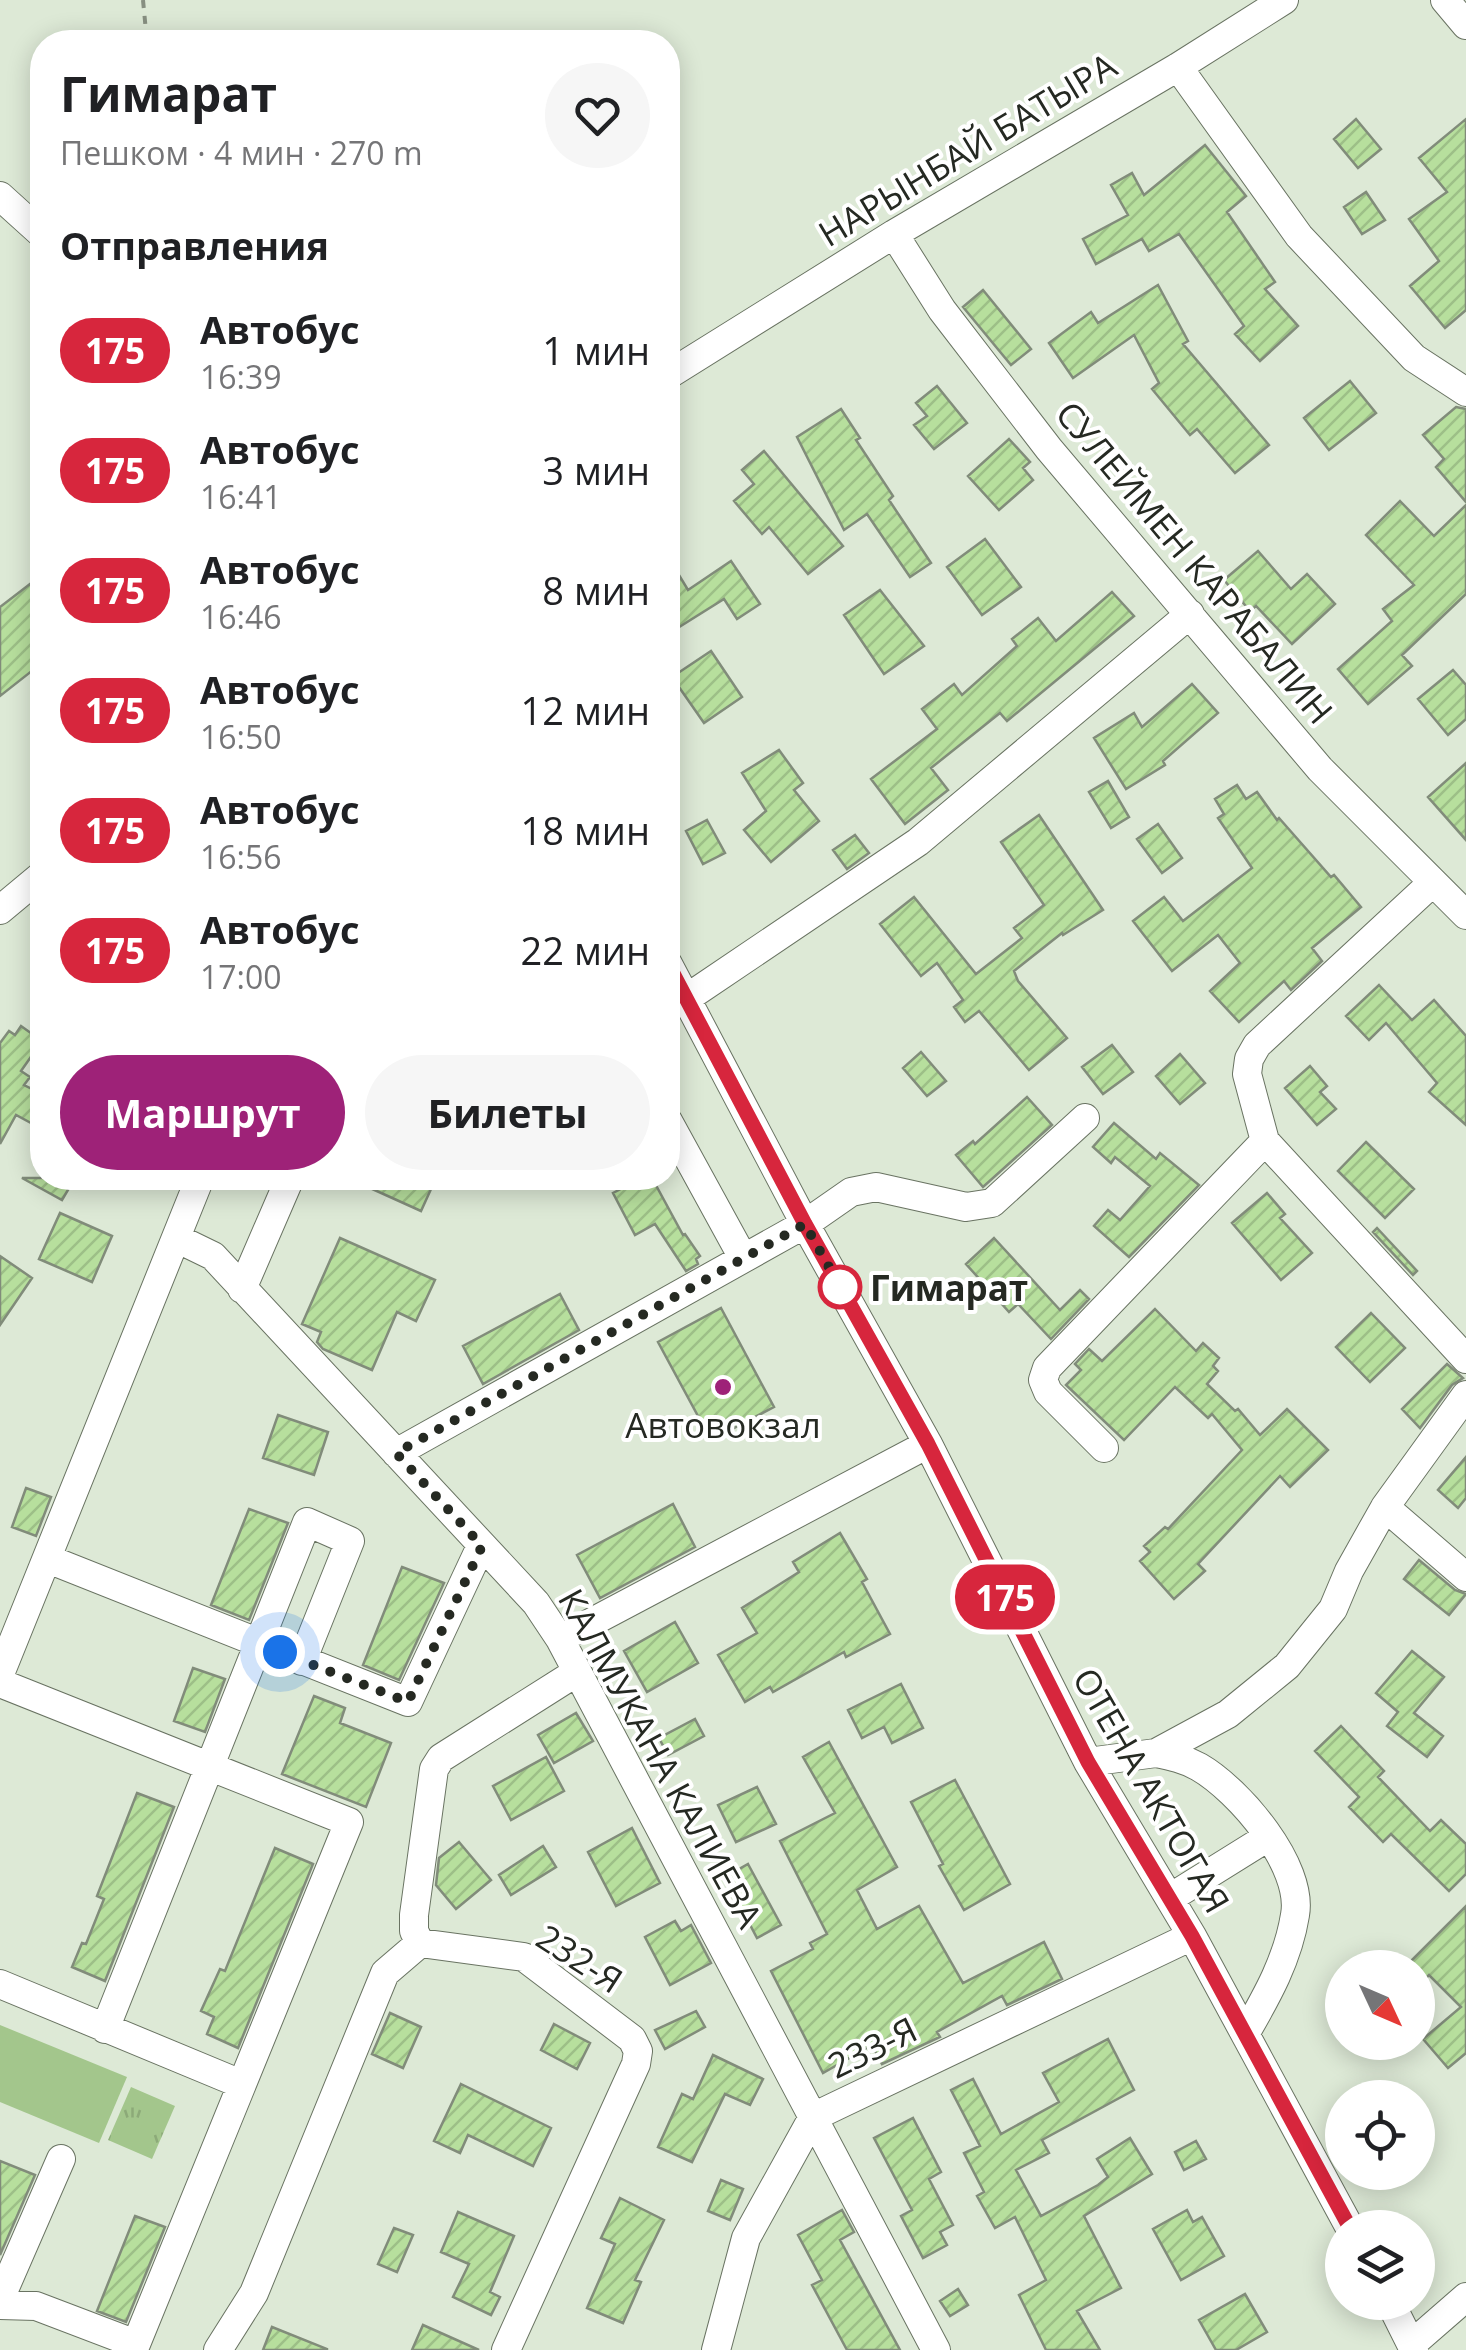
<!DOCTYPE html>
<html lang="ru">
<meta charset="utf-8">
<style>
body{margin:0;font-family:"Open Sans",sans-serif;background:#f6f6f6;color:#202124;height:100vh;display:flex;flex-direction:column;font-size:38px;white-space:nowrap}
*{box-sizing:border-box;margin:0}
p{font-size:32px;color:#757577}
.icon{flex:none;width:55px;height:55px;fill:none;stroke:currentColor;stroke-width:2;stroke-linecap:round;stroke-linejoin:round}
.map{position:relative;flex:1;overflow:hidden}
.drawer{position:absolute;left:30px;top:30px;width:650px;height:1160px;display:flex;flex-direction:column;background:#fff;border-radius:40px;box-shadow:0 5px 25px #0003}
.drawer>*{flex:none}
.badge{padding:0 20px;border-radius:32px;font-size:35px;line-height:65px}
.needle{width:65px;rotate:134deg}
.fabs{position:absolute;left:1325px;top:1950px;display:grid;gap:20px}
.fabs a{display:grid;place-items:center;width:110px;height:110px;border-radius:50%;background:#fff;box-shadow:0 5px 25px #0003;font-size:50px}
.you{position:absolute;width:50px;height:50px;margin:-25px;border:8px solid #fff;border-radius:50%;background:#1a73e8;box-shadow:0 0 0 15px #1a73e833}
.map>.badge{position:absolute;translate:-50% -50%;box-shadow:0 0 0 5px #fff}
h2{padding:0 30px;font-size:38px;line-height:90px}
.round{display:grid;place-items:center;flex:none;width:105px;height:105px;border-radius:52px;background:#f6f6f6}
.summary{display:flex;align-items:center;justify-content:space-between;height:170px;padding:0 30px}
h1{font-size:48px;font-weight:700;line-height:75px}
.button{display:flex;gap:20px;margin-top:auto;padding:20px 30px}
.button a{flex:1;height:115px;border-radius:60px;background:#9e2278;color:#fff;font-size:40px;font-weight:700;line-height:115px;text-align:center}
.button a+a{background:#f6f6f6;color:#202124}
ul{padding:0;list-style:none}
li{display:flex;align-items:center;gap:30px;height:120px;padding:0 30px}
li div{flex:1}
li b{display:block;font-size:38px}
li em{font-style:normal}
li .badge{min-width:110px;font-weight:700;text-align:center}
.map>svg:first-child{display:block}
.green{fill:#a3c68c}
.park{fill:url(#park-tufts)}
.building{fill:url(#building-hatch);stroke:#818c7a;stroke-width:2.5}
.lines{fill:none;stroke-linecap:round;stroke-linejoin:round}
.minor-casing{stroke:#697362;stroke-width:30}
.path{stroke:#878f81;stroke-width:4;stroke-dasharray:8 8;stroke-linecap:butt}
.minor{stroke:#fff;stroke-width:28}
.line-casing{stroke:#fff;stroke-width:22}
.line{stroke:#d7263d;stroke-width:15}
.walk{stroke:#252922;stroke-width:10;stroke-dasharray:0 18}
.stop-dot{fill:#fff;stroke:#d7263d;stroke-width:5}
.poi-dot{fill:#9e2278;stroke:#fff;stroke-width:4}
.labels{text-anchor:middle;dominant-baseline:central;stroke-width:8;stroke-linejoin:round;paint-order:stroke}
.street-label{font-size:35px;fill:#252922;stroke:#fff}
.stop-label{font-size:35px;font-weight:bold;fill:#252922;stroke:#fff;text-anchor:start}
.poi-label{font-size:35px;fill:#252922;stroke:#fff}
</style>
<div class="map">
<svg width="1466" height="2350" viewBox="0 0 1466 2350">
<defs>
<pattern id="park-tufts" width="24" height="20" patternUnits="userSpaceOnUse" patternTransform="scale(2.5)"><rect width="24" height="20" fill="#a3c68c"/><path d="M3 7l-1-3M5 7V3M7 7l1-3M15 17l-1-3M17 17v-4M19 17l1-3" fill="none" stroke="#8caa78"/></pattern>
<pattern id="building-hatch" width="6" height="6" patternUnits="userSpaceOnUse" patternTransform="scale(2.5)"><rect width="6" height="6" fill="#b7df9d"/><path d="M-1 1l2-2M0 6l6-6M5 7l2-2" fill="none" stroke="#9dbf87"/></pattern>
</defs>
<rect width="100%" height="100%" fill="#dde9d6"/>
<path class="green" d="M0 2025 127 2077 99 2143 0 2102Z"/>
<path class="park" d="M131 2087 175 2106 152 2159 108 2140Z"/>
<path class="building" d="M1356 119 1381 149 1358 168 1334 139Z
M1466 119V310L1445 328 1410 286 1439 261 1409 219 1447 192 1419 158Z
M1205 145 1246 196 1227 212 1275 282 1265 289 1298 326 1260 361 1235 334 1244 326 1179 234 1149 251 1142 239 1096 264 1083 239 1128 215 1111 185 1132 173 1144 195Z
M1366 192 1385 220 1362 234 1344 207Z
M1158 285 1188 341 1183 344 1269 445 1235 473 1197 429 1190 435 1152 389 1159 383 1134 335 1073 378 1049 343 1091 312 1098 323Z
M983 290 1031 349 1011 365 963 307Z
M1350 381 1376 413 1329 450 1304 418Z
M937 386 967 423 934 449 914 425 927 416 916 403Z
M1456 407 1466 409V502L1436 467 1444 459 1423 435Z
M841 409 860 438 856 440 893 496 889 500 931 563 910 577 867 514 844 530 797 437Z
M1009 439 1030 462 1023 468 1033 480 999 510 968 476Z
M764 451 843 546 808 574 769 527 762 534 734 501 754 484 742 470Z
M1400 501 1434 536 1466 505V594L1402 655 1412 666 1368 704 1338 669 1392 621 1383 609 1414 585 1366 535Z
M985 539 1021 587 982 615 947 567Z
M1258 551 1291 589 1307 574 1335 604 1292 644 1256 606 1250 611 1224 580Z
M668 557 688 590 731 561 760 604 737 619 724 599 668 634Z
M30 584 42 600V663L0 696V607Z
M880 590 924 646 884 674 844 615Z
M1112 592 1134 616 1007 721 1000 713 931 768 948 790 905 824 871 779 937 729 922 709 954 684 962 695 1017 646 1012 639 1038 618 1056 641Z
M711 651 742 697 704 723 672 677Z
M1453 670 1466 685V719L1448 735 1418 699Z
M1192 684 1218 713 1163 761 1165 765 1126 789 1094 738 1134 713 1142 727Z
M779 750 803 783 794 790 819 821 771 862 744 830 766 811 742 773Z
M1466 763V840L1428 797Z
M1108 781 1129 817 1111 828 1089 792Z
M1237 785 1246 799 1257 792 1277 820 1279 818 1331 877 1334 875 1361 907 1312 948 1322 961 1291 990 1284 981 1239 1022 1210 991 1240 963 1218 935 1172 971 1133 921 1164 897 1183 921 1252 868 1218 818 1224 814 1215 799Z
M1039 815 1103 910 1063 935 1062 933 1014 971 1018 981 1067 1038 1029 1070 979 1011 965 1022 954 1007 963 1000 937 963 921 976 880 924 914 897 976 974 1022 938 1014 928 1044 905 1001 842Z
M707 820 725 853 703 864 686 831Z
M1158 824 1182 858 1162 873 1137 839Z
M855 835 869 853 847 869 833 850Z
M1379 985 1412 1020 1434 1000 1466 1036V1125L1429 1092 1437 1083 1386 1023 1369 1040 1346 1016Z
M21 1026 42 1041 21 1071 30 1077 24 1085 42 1094V1129L16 1115 0 1144V1043L9 1031 15 1035Z
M1112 1045 1133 1072 1103 1094 1082 1067Z
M921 1052 946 1081 927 1096 903 1068Z
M1180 1054 1205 1083 1180 1104 1156 1076Z
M1310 1066 1327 1086 1320 1092 1336 1109 1317 1125 1285 1088Z
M1027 1097 1052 1125 983 1187 956 1155 973 1141 975 1144Z
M1114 1123 1156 1159 1160 1153 1199 1185 1129 1257 1094 1226 1108 1210 1120 1220 1150 1186 1115 1157 1111 1163 1093 1147Z
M1366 1142 1414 1189 1385 1218 1338 1171Z
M22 1178H75L62 1200Z
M348 1178H436L421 1211Z
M642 1178H652L683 1235 685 1234 700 1256 696 1259 698 1264 686 1271 655 1224 635 1235 613 1193Z
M1267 1193 1285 1214 1280 1218 1312 1253 1281 1280 1232 1223Z
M60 1213 112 1236 92 1282 39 1259Z
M1377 1228 1417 1271 1413 1275 1373 1232Z
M340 1238 435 1280 416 1321 397 1312 372 1370 323 1349 317 1342 321 1332 302 1324Z
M994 1238 1060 1310 1080 1290 1089 1299 1051 1339 1018 1304 1009 1312 966 1264Z
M0 1256 32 1278 0 1325Z
M560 1294 579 1330 483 1384 463 1346Z
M721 1308 774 1407 711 1440 658 1342Z
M1155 1309 1196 1351 1203 1343 1219 1358 1213 1366 1218 1371 1207 1384 1235 1411 1238 1409 1260 1435 1287 1409 1328 1450 1290 1487 1280 1476 1198 1564 1205 1571 1174 1599 1140 1561 1150 1552 1144 1546 1165 1527 1168 1529 1242 1450 1212 1414 1208 1418 1175 1387 1124 1440 1066 1385 1081 1370 1075 1364 1089 1349 1102 1361Z
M1371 1313 1405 1348 1370 1382 1336 1347Z
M1447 1364 1463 1378 1452 1385 1420 1428 1402 1409Z
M278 1415 328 1432 314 1475 263 1458Z
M1466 1457V1498L1458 1508 1438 1490Z
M26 1488 51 1497 36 1536 12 1527Z
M673 1504 695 1547 600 1598 577 1555Z
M249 1509 288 1523 249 1620 211 1605Z
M840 1533 867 1579 862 1582 890 1634 846 1657 844 1652 773 1692 770 1687 745 1702 718 1655 757 1633 742 1608 799 1572 793 1562Z
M1419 1560 1455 1590 1466 1594 1449 1615 1404 1579Z
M402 1567 444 1583 399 1680 363 1665Z
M675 1622 698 1663 647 1692 624 1651Z
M1412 1651 1444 1677 1414 1713 1443 1736 1427 1757 1387 1726 1398 1712 1376 1693Z
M193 1668 225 1679 205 1732 174 1721Z
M901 1684 923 1728 892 1743 884 1727 862 1738 848 1710Z
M314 1696 345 1708 340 1723 391 1743 366 1807 282 1774Z
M576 1713 593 1741 554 1763 538 1735Z
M695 1719 704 1736 668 1755 659 1738Z
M1341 1726 1384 1771 1378 1777 1430 1831 1441 1820 1466 1844V1874L1449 1891 1391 1834 1383 1842 1349 1807 1359 1797 1315 1751Z
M829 1742 897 1867 857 1890 877 1929 919 1906 963 1983 1044 1942 1062 1979 1007 2005 1002 1996 937 2032 940 2037 882 2064 872 2045 823 2073 771 1971 813 1949 810 1943 827 1934 780 1841 835 1813 803 1757Z
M546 1757 564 1791 511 1820 493 1786Z
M955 1780 1010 1884 964 1910 939 1866 943 1864 911 1802Z
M757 1787 776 1824 736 1842 718 1805Z
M137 1793 174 1807 105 1981 72 1967 82 1943 86 1944 104 1899 97 1896Z
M632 1828 660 1883 616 1906 588 1852Z
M459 1842 491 1880 456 1909 436 1885 439 1858Z
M543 1846 556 1867 511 1895 499 1875Z
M275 1848 313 1864 238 2048 207 2034 214 2017 201 2011 220 1969 225 1971Z
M748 1864 781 1925 757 1938 725 1877Z
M1466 1906V2053L1448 2068 1423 2039 1461 2007 1429 1975 1422 1982 1418 1977V1968L1406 1966Z
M675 1921 681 1931 691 1925 711 1963 670 1985 645 1937Z
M696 2011 705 2027 665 2049 655 2030Z
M390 2013 421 2027 403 2068 372 2054Z
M554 2024 590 2043 577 2069 541 2050Z
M1108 2039 1134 2090 1042 2140 1049 2153 1016 2170 1041 2216 1098 2185 1108 2177 1097 2159 1130 2138 1152 2174 1084 2216 1121 2288 1077 2311 1100 2350H1046L1019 2295 1046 2280 1015 2217 995 2228 977 2196 984 2192 964 2153 980 2146 951 2090 973 2079 1001 2134 1059 2102 1043 2073Z
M713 2055 763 2079 750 2105 725 2094 692 2162 658 2147 682 2094 693 2099Z
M461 2084 551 2128 533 2166 468 2135 460 2153 434 2141Z
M913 2118 941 2172 929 2179 953 2225 940 2232 947 2245 923 2258 901 2216 912 2210 874 2138Z
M1196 2141 1206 2159 1184 2170 1175 2152Z
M0 2161 35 2175 0 2255Z
M721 2180 743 2189 730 2220 708 2211Z
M620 2198 664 2220 635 2280 641 2282 623 2323 587 2308 615 2244 601 2238Z
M842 2210 854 2232 840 2240 900 2350H847L812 2285 822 2280 798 2235Z
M1187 2210 1193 2222 1202 2217 1224 2256 1181 2280 1153 2229Z
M458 2212 514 2236 490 2292 500 2297 491 2315 453 2297 469 2264 441 2252Z
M135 2216 165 2227 126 2322 97 2311Z
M394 2228 413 2235 397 2272 378 2264Z
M958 2289 968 2305 950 2316 940 2301Z
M1245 2294 1267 2332 1236 2350H1216L1199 2320Z
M423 2325 479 2350H412Z
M272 2327 327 2349V2350H263Z"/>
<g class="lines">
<g class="minor-casing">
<path id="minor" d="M1445 0 1466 25
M1178 67 1299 236 1414 358 1466 392
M0 196 42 234
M894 234 942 310 1049 449 1320 769 1466 915
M668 375 894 234 1178 67 1284 0
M1432 883 1257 1045 1249 1059 1247 1074 1265 1141 1466 1359
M0 910 42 875
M668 964 805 1224 928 1444 1088 1762 1192 1936 1350 2228
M687 998 918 842 1190 614
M668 1121 742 1256
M176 1238 213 1256 536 1603 560 1639 936 2350
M242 1289 290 1178
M1104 1448 1048 1392 1043 1380 1047 1368 1265 1141
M396 1453 805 1224 851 1192 876 1187 966 1207 992 1203 1085 1118
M1385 1507 1466 1577
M48 1559 408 1702 481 1546
M560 1639 928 1444
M0 1674 200 1178
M0 1683 349 1822 136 2344 36 2306 0 2305
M1156 1753C1171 1756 1185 1759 1199 1767 1239 1790 1304 1866 1295 1915 1288 1959 1267 1996 1245 2034
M1088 1762 1156 1753 1228 1714 1287 1666 1333 1609 1349 1571 1385 1507 1466 1395
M1170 1898 1268 1837
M420 1943 414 1931V1915L434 1769 441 1758 577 1672
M0 1984 241 2084
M105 2029 307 1522 350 1541 302 1661
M0 2299 61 2159
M1390 2302 1414 2350
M1412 2344 1466 2297
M218 2350 254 2293 385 1973 420 1943 524 1957 632 2039 638 2051 636 2064 506 2350
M716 2350 746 2238 813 2117 1192 1936"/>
</g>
<path class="path" d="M143 0 147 42"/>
<use href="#minor" class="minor"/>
</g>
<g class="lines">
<g class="line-casing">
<path id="line" d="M668 964 805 1224 928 1444 1088 1762 1192 1936 1350 2228"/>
</g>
<use href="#line" class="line"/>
<path class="walk" d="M280 1652 408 1702 482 1546 396 1453 805 1224 840 1287"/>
</g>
<circle class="stop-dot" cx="840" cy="1287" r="20"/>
<circle class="poi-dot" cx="723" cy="1387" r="10"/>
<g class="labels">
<g class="street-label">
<text transform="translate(967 149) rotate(-31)">НАРЫНБАЙ БАТЫРА</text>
<text transform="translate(1195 562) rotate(50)">СУЛЕЙМЕН КАРАБАЛИН</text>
<text transform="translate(661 1758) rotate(61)">КАЛМУКАНА КАЛИЕВА</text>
<text transform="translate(1152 1790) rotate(60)">ОТЕНА АКТОГАЯ</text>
<text transform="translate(580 1958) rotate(33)">232-Я</text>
<text transform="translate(872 2047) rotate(-26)">233-Я</text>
</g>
<g class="stop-label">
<text x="870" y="1287">Гимарат</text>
</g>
<g class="poi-label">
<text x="723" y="1424">Автовокзал</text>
</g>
</g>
</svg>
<div class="fabs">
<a><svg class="needle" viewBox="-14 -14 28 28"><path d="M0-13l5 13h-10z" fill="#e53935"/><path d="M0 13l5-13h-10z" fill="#757577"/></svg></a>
<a><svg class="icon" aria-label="locate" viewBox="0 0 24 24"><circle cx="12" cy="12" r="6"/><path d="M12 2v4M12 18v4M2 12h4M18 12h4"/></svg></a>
<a><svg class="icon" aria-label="layers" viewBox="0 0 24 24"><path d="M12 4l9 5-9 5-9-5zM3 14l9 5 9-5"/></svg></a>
</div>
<div class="you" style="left:280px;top:1652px"></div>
<b class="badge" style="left:1005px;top:1597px;background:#d7263d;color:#fff">175</b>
<section class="drawer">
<div class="summary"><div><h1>Гимарат</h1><p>Пешком · 4 мин · 270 m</p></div><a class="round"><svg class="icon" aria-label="heart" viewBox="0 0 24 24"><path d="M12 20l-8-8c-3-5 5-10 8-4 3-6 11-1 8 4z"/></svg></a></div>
<h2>Отправления</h2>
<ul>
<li><span class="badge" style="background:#d7263d;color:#fff">175</span><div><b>Автобус</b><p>16:39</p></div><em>1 мин</em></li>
<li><span class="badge" style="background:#d7263d;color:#fff">175</span><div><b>Автобус</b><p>16:41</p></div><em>3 мин</em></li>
<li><span class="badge" style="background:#d7263d;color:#fff">175</span><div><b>Автобус</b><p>16:46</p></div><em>8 мин</em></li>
<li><span class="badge" style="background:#d7263d;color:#fff">175</span><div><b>Автобус</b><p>16:50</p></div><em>12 мин</em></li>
<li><span class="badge" style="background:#d7263d;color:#fff">175</span><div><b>Автобус</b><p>16:56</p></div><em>18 мин</em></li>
<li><span class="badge" style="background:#d7263d;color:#fff">175</span><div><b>Автобус</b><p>17:00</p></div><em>22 мин</em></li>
</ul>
<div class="button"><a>Маршрут</a><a>Билеты</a></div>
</section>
</div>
